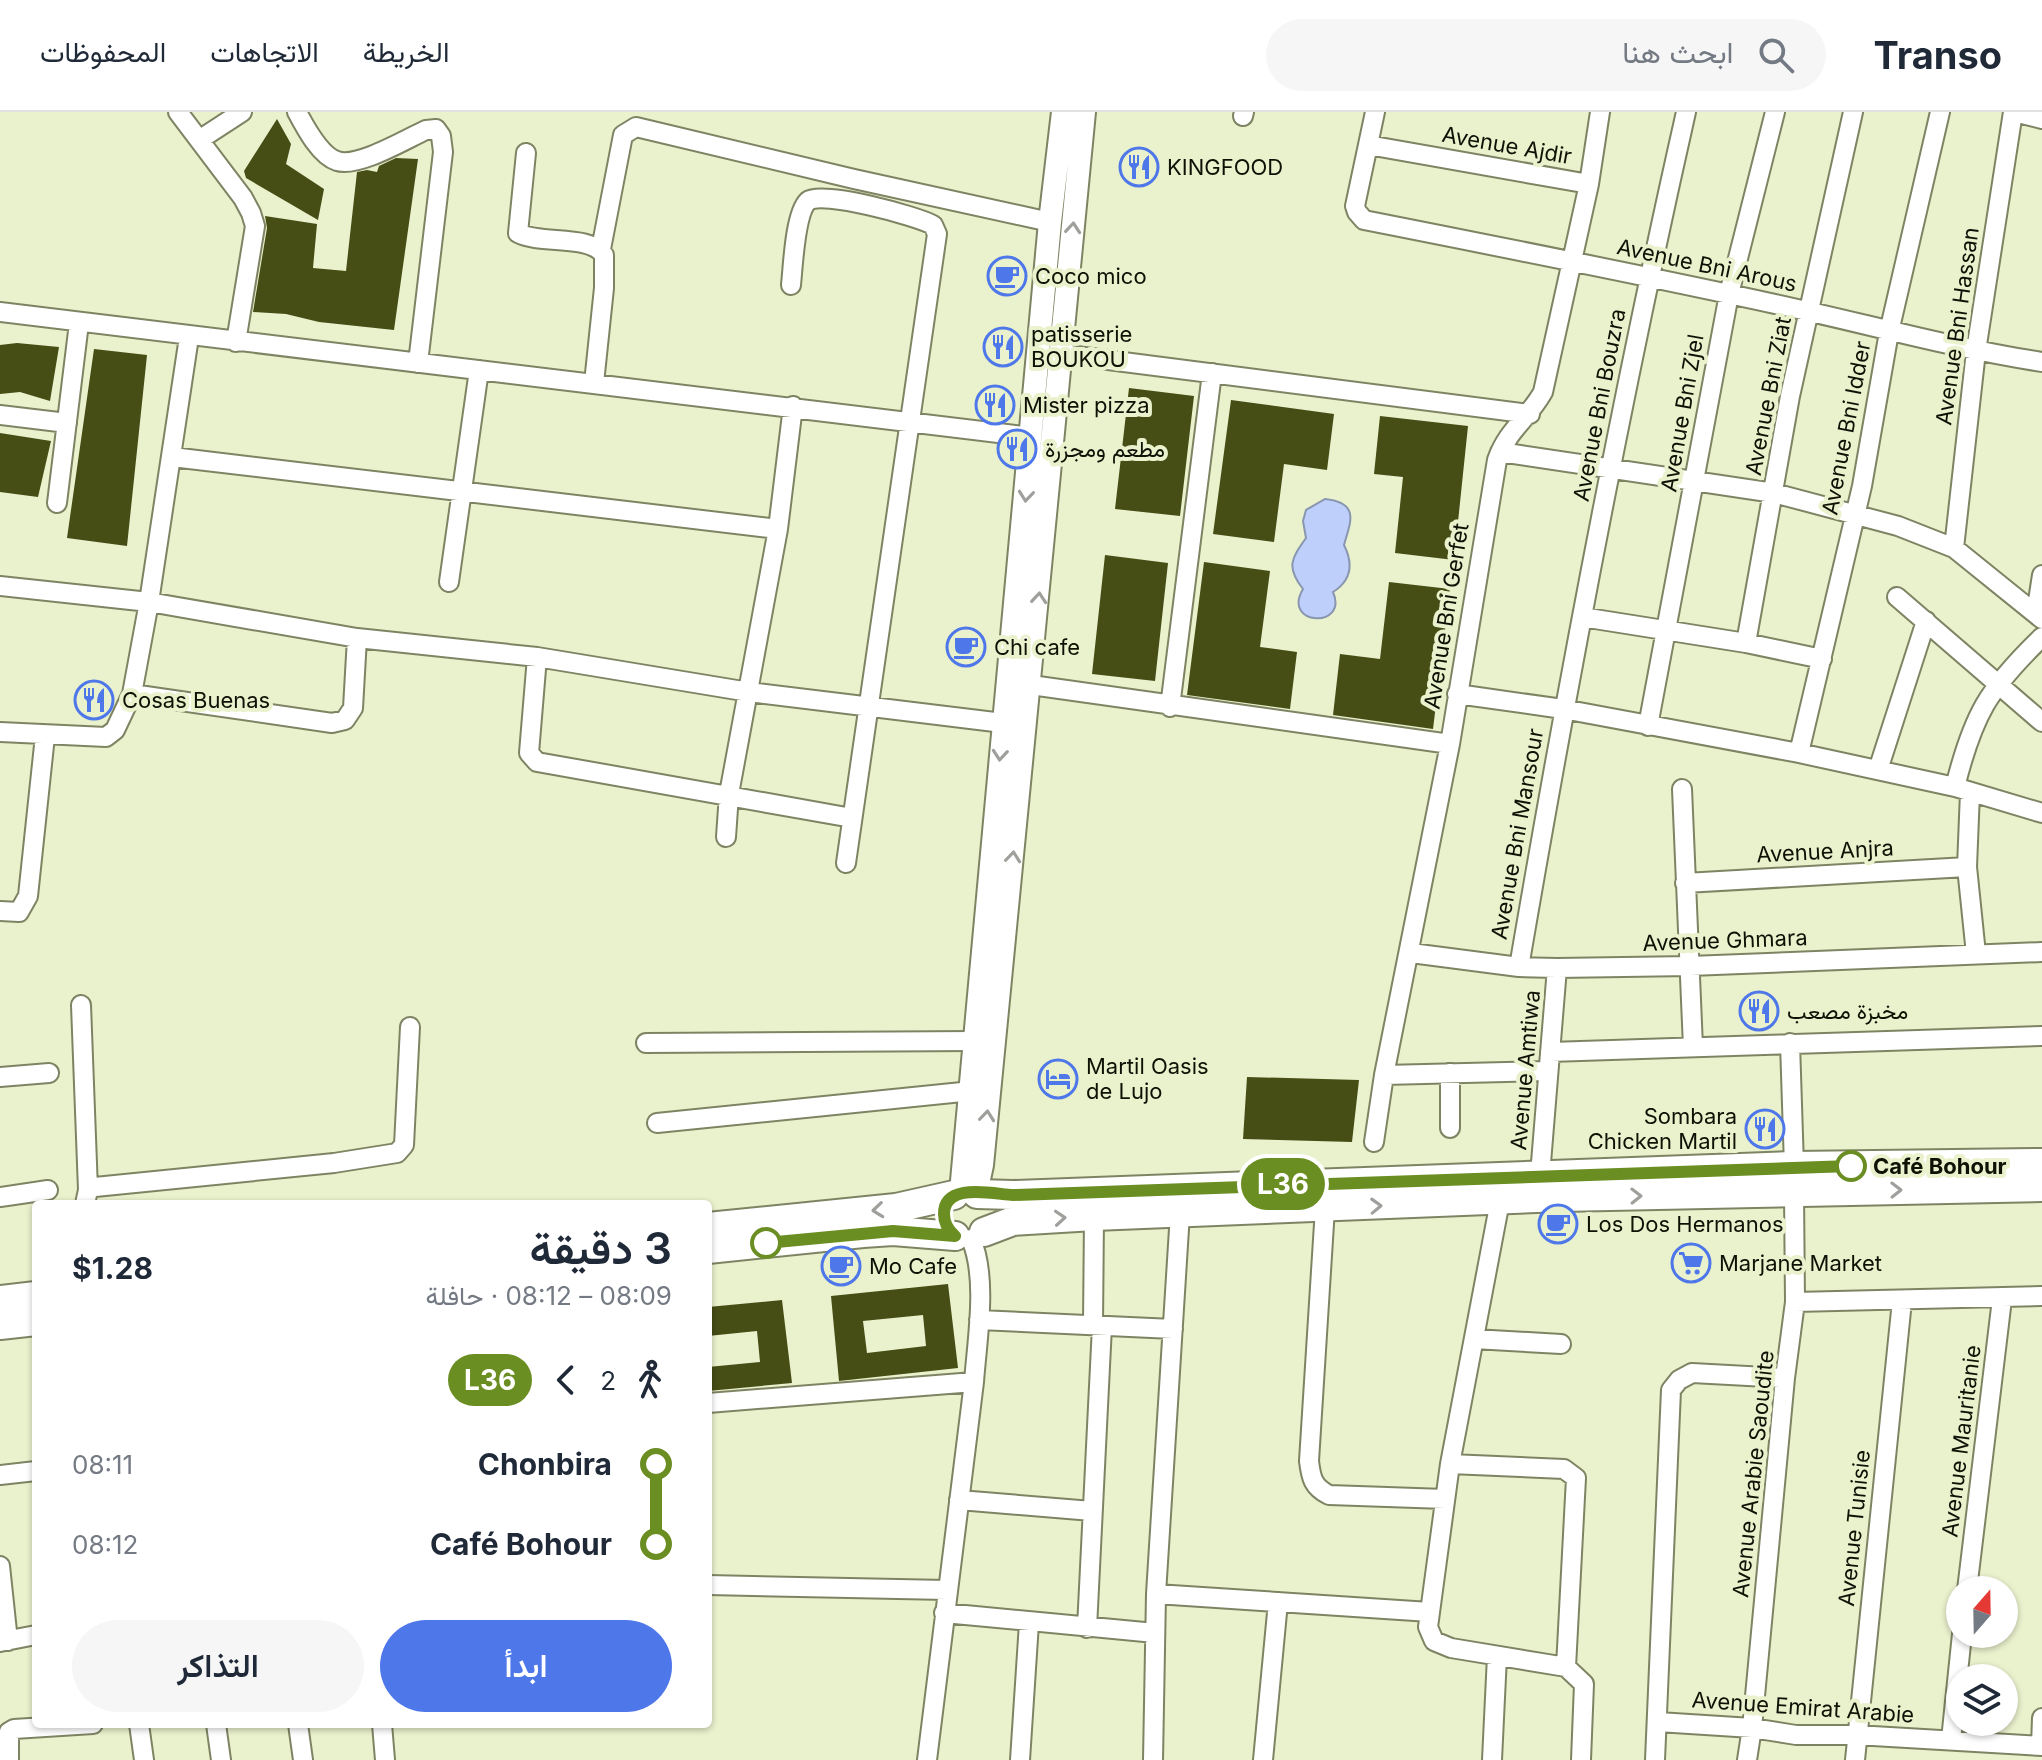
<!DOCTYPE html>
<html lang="ar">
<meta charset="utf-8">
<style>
body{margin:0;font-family:Inter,Vazirmatn,sans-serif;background:#f6f6f7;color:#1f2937;direction:rtl;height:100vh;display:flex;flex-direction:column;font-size:30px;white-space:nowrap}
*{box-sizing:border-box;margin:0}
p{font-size:26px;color:#747a83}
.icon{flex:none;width:44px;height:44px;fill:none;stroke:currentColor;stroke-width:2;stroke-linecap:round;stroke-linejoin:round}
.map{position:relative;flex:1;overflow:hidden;direction:ltr}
.side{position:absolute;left:32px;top:1088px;width:680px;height:528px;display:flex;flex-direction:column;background:#fff;border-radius:8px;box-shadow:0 2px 6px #0004;direction:rtl}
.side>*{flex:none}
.badge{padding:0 16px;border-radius:26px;font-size:28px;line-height:52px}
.needle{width:52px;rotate:20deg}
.buttons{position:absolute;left:1946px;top:1464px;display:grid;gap:16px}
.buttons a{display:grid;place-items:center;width:72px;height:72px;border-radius:50%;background:#fff;box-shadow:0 2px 6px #0004;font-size:40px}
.map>.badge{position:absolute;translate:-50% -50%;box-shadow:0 0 0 4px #fff}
.legs{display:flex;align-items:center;gap:12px;height:88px;padding:0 40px;font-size:26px}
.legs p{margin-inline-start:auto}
.overview{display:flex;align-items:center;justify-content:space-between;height:136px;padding:0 40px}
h1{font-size:44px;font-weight:600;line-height:60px}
.button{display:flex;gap:16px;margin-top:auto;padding:16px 40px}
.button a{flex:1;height:92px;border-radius:48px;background:#4e77ea;color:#fff;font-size:32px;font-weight:600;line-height:92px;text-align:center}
.button a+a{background:#f6f6f7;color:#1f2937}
ul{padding:0 40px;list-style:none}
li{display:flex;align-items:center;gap:28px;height:80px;font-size:30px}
li i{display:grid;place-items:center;width:12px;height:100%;margin:0 10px;background:currentColor}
li i::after{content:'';width:20px;height:20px;margin:-10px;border:6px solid;border-radius:50%;background:#fff}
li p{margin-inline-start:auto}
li:first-child i{background:linear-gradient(#0000 50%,currentColor 0)}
li:last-child i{background:linear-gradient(currentColor 50%,#0000 0)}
header{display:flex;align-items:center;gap:48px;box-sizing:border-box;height:112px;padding:0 40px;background:#fff;border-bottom:2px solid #e0e1e3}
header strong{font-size:38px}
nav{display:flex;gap:44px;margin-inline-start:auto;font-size:28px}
.search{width:560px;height:72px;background:#f6f6f7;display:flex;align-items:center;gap:20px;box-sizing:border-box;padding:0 28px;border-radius:44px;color:#747a83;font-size:30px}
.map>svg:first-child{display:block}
.water{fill:#bdcffa;stroke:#8996b0;stroke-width:2}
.building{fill:#464d15;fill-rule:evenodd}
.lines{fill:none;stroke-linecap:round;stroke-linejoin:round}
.minor-casing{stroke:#7e8463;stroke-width:22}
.tertiary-casing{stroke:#7e8463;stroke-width:26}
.primary-casing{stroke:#7e8463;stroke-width:32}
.minor{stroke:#fff;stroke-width:18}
.tertiary{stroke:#fff;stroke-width:22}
.primary{stroke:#fff;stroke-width:28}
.oneway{stroke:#9fa09b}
.line-1-casing{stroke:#fff;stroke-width:18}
.line-1{stroke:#6b8e23;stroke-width:12}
.stop-1-dot{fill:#fff;stroke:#6b8e23;stroke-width:4}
.labels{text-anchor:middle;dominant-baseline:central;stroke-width:8;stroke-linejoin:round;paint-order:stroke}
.street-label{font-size:22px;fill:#0f1105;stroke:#eaf1cd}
.poi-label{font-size:22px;fill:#0f1105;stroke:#eaf1cd;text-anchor:start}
.stop-label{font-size:22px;font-weight:bold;fill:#0f1105;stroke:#eaf1cd;text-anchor:start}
</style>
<header>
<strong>Transo</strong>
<div class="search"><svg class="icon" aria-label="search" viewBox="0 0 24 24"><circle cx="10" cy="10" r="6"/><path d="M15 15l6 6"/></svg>ابحث هنا</div>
<nav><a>الخريطة</a><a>الاتجاهات</a><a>المحفوظات</a></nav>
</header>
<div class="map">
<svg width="2042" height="1648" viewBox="0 0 2042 1648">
<rect width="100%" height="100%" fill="#eaf1cd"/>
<path class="water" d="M1325 387C1361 391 1350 411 1344 433 1353 451 1352 468 1333 480 1349 517 1281 514 1303 477 1286 455 1291 447 1306 426L1303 409 1306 398Z"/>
<path class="building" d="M277 7 291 32 286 52 324 77 318 108 246 66 244 59Z
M396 46 418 47 394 218 319 210 286 202 253 200 267 116 265 104 317 112 313 156 346 159 357 60 367 58 377 60 379 54Z
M17 231 59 235 50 289 20 280 0 282V233Z
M94 237 147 243 127 434 67 426Z
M1129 276 1194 284 1180 404 1115 397Z
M1231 288 1334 302 1327 358 1284 352 1274 430 1213 422Z
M1380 304 1468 314 1454 448 1395 441 1403 365 1374 362Z
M0 321 51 329 38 385 0 380Z
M1105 443 1168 451 1155 569 1092 562Z
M1204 450 1270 459 1260 535 1297 540 1290 597 1187 583Z
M1389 470 1450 477 1433 617 1333 603 1340 542 1380 547Z
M1247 965 1359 968 1352 1030 1243 1027Z
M948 1172 958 1256 839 1269 831 1184ZM923 1203 926 1234 867 1241 863 1209Z
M782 1188 792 1271 708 1279V1255L760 1250 757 1219 708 1224V1195Z"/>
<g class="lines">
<g class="minor-casing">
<path id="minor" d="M178 0 243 86 251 101 255 114 236 230
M297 0C305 15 320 44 337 49 358 56 406 27 426 18L436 17 441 24 443 40 418 251
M1375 0 1355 94 1357 100 1364 108C1501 135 1638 162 1775 192 1864 211 1951 236 2042 250
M2014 0 2042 7
M1243 4 1244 0
M199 28 242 0
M1368 33 1589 72
M526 41 518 121C541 133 590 122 604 143V176L594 271
M601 137 623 23 636 15 854 67 1050 110
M791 173C793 154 795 101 808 89 821 78 917 104 933 113L937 122 846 751
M0 200 1031 325
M1061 242 1530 302
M0 303 67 311
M1500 340 1774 381 1898 414 1954 436 2042 507
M172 345 778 417
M57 391 79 211
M1954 436 1976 239 2013 0
M449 470 479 258
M0 474 149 490 357 526 537 545 749 580 1003 611
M1897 485 2042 610
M2036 502 2042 463
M1582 505 1746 531 1822 547
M1746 531 1790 284 1853 0
M537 545 529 641 537 650 852 706
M1031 573 1450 632
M132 582 332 611 345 608 353 596 357 526
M1457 582 1563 597 1799 641 1955 675 2042 701
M1170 595 1212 261
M1648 614 1729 182 1775 0
M0 620 106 625 115 618 132 582 149 490 189 225
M1799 641 1862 374 1889 220 1940 0
M1878 658 1926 509
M1955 675C1973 603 1988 577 2042 525
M1682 677 1693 935
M1970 680 1967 755 1976 842
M726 725 729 682 778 417 793 294
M1685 771 1967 755
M0 799 19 800 28 784 45 624
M1411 841 1519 855 1557 856 1690 854 2042 840
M1519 855C1568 569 1622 283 1686 0
M81 893 88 1078
M646 931 975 929
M1790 931 1794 1054
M1550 940 2042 924
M1450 961V1016
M1384 963 1548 959
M0 965 49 961
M657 1011 972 979
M1374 1030 1384 963 1450 632 1497 348C1508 317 1528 307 1543 280L1589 72 1600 0
M1540 1063 1557 856
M0 1085 48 1078
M1500 1089 1450 1352 1428 1515 1434 1529 1451 1536 1566 1555 1584 1572 1581 1648
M85 1092 88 1078 95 1075 334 1051 397 1041 404 1033 410 915
M1325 1096 1309 1349C1311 1366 1313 1375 1329 1383L1445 1387
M1795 1190 2042 1184
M979 1208 1173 1217
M1093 1213 1094 1104
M1474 1227 1561 1232
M708 1291 974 1270
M1450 1352 1564 1357 1576 1366 1566 1555
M0 1363 36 1359
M959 1388 1092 1399
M0 1454 8 1529
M708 1473 947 1478
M1967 1478 2002 1187
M1156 1482 1430 1500
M944 1501 1155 1521
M1087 1516 1102 1214
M0 1530 36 1523
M1658 1610 1752 1616 1796 1623H1856L2042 1634
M139 1612 144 1648
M216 1612 221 1648
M298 1612 303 1648
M382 1612 385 1648
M1951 1628 1962 1522
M2041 1634 2042 1606
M9 1648V1620L14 1617 93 1612
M927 1648 974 1270C977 1228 988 1166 971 1127
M1020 1648 1029 1511
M1153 1648 1156 1482 1180 1101
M1263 1648 1278 1490
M1492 1648 1497 1544
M1655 1648 1671 1278 1679 1268 1692 1261 1785 1266
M1747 1648 1752 1616 1785 1266 1795 1190 1794 1081
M1855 1648 1902 1189"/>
</g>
<g class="tertiary-casing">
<path id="tertiary" d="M961 1080 1050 110 1063 0
M976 1081 982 1053 1084 0"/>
</g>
<g class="primary-casing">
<path id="primary" d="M977 1082 1013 1083 1794 1054 2042 1051
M708 1115 896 1096 954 1083
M984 1120 1013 1109 1094 1104 1561 1085 2042 1075
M708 1137 863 1121 893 1119 955 1124
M0 1188 36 1184
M0 1213 36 1209"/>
</g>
<use href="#minor" class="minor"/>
<use href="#tertiary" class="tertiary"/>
<use href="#primary" class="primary"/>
</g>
<defs><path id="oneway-chevron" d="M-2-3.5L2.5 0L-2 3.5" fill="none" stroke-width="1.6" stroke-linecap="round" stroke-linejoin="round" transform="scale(2)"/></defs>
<g class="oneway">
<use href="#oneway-chevron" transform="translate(1073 116) rotate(-85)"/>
<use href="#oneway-chevron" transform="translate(1026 384) rotate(96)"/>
<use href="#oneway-chevron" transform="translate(1039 486) rotate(-85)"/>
<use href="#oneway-chevron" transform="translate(1000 643) rotate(95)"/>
<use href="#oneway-chevron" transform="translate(1013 745) rotate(-84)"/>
<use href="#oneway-chevron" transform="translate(987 1004) rotate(-84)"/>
<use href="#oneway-chevron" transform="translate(1896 1078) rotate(-1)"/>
<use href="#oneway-chevron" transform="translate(1636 1084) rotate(-1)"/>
<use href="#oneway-chevron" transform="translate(1376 1094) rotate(-2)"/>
<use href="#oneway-chevron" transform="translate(878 1098) rotate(174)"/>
<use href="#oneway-chevron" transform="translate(1060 1106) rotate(-4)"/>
</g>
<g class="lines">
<g class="line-1-casing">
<path id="line-1" d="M766 1131 893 1119 955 1124C948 1118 944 1112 944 1102 944 1070 993 1082 1013 1083L1851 1054"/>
</g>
<use href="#line-1" class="line-1"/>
</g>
<defs>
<g id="restaurant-ring" transform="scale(2)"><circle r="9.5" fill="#eaf1cd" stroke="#4e77ea" stroke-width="1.5"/><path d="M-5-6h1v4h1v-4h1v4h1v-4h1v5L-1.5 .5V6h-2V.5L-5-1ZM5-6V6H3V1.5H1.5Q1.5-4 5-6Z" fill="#4e77ea"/></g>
<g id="cafe-ring" transform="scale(2)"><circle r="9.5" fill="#eaf1cd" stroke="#4e77ea" stroke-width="1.5"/><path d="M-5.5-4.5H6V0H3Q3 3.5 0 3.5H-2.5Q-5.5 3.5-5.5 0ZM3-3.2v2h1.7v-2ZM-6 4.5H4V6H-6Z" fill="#4e77ea"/></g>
<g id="hotel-ring" transform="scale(2)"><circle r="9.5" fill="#eaf1cd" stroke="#4e77ea" stroke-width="1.5"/><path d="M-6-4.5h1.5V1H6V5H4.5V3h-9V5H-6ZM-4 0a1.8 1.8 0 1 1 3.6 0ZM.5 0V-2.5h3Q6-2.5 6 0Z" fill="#4e77ea"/></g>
<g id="supermarket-ring" transform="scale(2)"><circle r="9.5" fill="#eaf1cd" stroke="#4e77ea" stroke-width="1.5"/><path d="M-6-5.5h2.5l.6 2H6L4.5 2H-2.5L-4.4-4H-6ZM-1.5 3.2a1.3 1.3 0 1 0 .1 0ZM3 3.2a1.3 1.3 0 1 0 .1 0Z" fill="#4e77ea"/></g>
</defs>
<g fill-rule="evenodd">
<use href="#restaurant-ring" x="1139" y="55"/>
<use href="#cafe-ring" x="1007" y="164"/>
<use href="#restaurant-ring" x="1003" y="235"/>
<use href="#restaurant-ring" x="995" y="293"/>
<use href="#restaurant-ring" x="1017" y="337"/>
<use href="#cafe-ring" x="966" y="535"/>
<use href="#restaurant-ring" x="94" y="588"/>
<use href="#restaurant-ring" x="1759" y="899"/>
<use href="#hotel-ring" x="1058" y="967"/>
<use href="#restaurant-ring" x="1765" y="1017"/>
<use href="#cafe-ring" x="1558" y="1112"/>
<use href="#supermarket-ring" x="1691" y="1151"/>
<use href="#cafe-ring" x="841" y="1154"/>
</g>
<g class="stop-1-dot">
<circle cx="1851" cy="1054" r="14"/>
<circle cx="766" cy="1131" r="14"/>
</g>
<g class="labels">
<g class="street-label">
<text transform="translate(1507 33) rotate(10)">Avenue Ajdir</text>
<text transform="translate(1707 153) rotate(12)">Avenue Bni Arous</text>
<text transform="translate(1957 214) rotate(-82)">Avenue Bni Hassan</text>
<text transform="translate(1768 284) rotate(-79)">Avenue Bni Ziat</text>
<text transform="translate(1599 293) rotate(-79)">Avenue Bni Bouzra</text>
<text transform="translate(1682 301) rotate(-80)">Avenue Bni Zjel</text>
<text transform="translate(1846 316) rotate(-79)">Avenue Bni Idder</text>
<text transform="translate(1446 504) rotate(-81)">Avenue Bni Gerfet</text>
<text transform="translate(1517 722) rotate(-80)">Avenue Bni Mansour</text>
<text transform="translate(1825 739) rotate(-3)">Avenue Anjra</text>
<text transform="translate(1725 828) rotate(-2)">Avenue Ghmara</text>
<text transform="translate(1525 958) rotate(-85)">Avenue Amtiwa</text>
<text transform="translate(1961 1329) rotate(-83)">Avenue Mauritanie</text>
<text transform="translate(1753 1362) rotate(-84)">Avenue Arabie Saoudite</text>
<text transform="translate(1854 1416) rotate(-84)">Avenue Tunisie</text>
<text transform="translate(1803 1595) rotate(4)">Avenue Emirat Arabie</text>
</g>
<g class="poi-label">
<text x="1167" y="55">KINGFOOD</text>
<text x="1035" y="164">Coco mico</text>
<text x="1031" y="222">patisserie<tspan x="1031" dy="25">BOUKOU</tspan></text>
<text x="1023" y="293">Mister pizza</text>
<text x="1045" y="337">مطعم ومجزرة</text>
<text x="994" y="535">Chi cafe</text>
<text x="122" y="588">Cosas Buenas</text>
<text x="1787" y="899">مخبزة مصعب</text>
<text x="1086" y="954">Martil Oasis<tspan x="1086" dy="25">de Lujo</tspan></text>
<text x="1737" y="1004" text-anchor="end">Sombara<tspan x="1737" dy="25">Chicken Martil</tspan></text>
<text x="1586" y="1112">Los Dos Hermanos</text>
<text x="1719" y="1151">Marjane Market</text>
<text x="869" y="1154">Mo Cafe</text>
</g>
<g class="stop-label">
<text x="1873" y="1054">Café Bohour</text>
</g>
</g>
</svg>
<div class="buttons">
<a><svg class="needle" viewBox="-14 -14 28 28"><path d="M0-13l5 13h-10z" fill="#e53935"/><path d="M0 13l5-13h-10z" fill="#747a83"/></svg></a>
<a><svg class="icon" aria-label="layers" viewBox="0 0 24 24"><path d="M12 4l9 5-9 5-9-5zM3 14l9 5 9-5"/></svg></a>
</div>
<b class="badge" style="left:1283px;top:1072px;background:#6b8e23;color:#fff">L36</b>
<section class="side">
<div class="overview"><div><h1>3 دقيقة</h1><p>08:09 – 08:12 · حافلة</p></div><b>$1.28</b></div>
<div class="legs"><svg class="icon" aria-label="walk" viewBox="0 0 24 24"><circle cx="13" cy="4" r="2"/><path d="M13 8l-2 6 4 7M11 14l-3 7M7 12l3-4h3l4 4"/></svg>2<svg class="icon" aria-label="back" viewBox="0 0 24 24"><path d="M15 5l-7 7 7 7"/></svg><b class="badge" style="background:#6b8e23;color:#fff">L36</b></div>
<ul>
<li><i style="color:#6b8e23"></i><b>Chonbira</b><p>08:11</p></li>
<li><i style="color:#6b8e23"></i><b>Café Bohour</b><p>08:12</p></li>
</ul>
<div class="button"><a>ابدأ</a><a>التذاكر</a></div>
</section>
</div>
